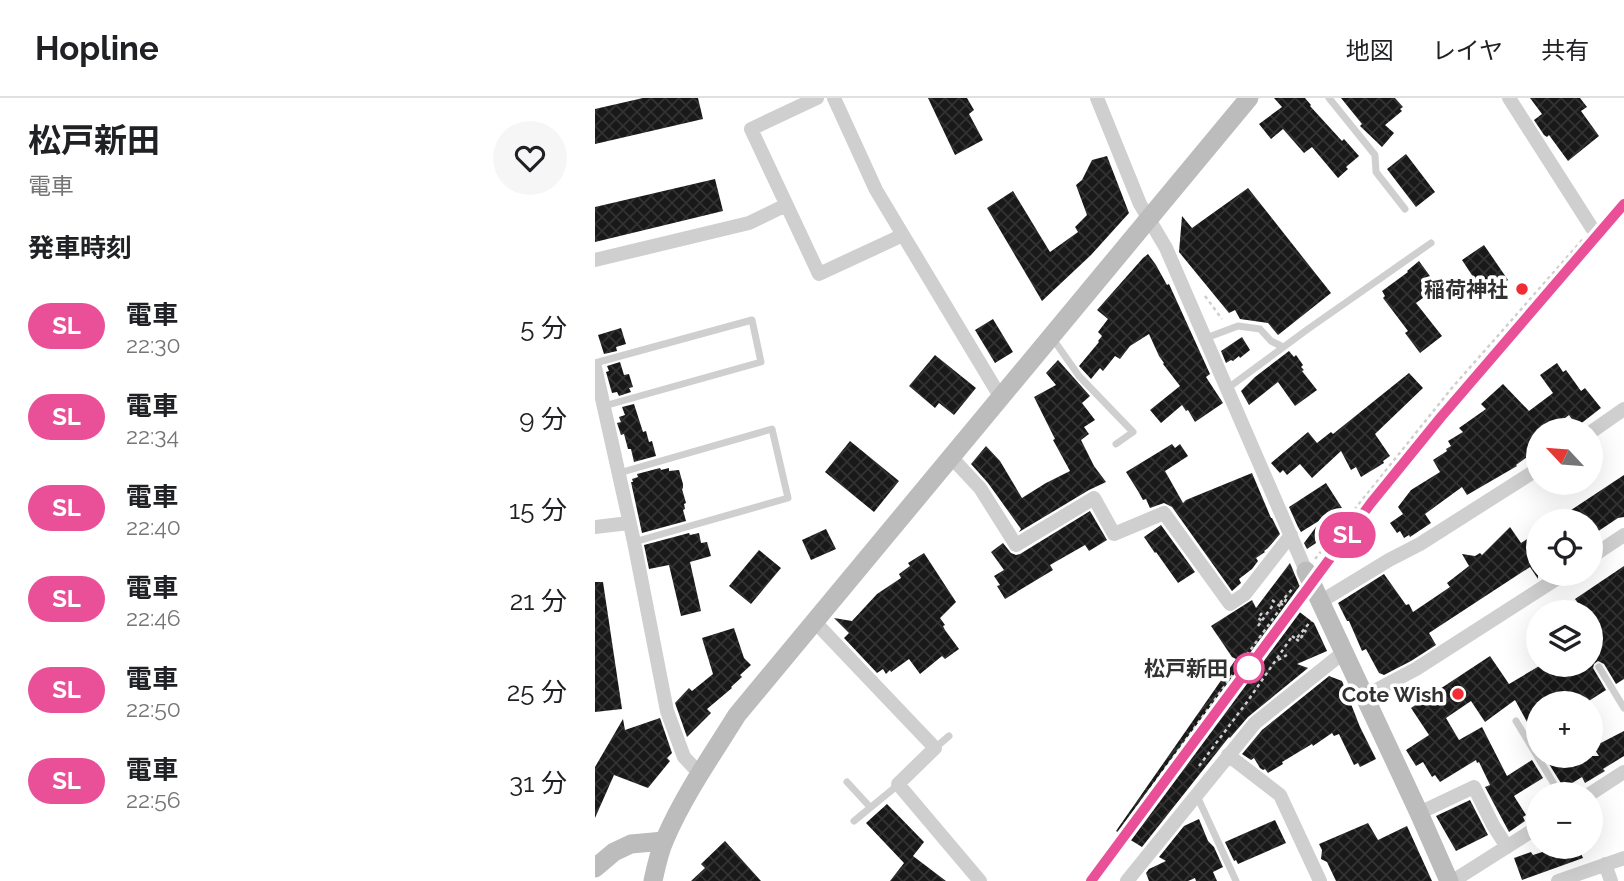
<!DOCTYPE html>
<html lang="ja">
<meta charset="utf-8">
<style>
body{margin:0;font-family:Raleway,"Noto Sans JP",sans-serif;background:#f6f6f6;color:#202124;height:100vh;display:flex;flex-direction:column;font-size:26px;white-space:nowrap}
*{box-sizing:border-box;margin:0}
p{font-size:23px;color:#757577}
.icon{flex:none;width:38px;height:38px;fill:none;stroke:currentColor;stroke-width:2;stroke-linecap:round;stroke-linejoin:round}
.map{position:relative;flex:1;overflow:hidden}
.panel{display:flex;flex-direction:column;background:#fff;width:595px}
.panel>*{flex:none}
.badge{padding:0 14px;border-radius:23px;font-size:24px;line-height:46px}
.needle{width:46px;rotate:296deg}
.fabs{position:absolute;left:931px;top:320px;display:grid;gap:14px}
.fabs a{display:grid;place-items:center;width:77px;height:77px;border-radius:50%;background:#fff;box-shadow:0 7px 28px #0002;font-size:35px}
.map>.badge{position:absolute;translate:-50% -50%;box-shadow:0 0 0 4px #fff}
h2{padding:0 28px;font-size:26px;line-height:63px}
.round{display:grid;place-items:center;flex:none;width:74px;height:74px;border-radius:37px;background:#f6f6f6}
.headline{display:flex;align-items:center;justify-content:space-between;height:119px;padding:0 28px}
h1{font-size:33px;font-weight:700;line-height:52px}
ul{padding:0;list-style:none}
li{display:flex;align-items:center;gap:21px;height:91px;padding:0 28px}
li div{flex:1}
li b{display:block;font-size:26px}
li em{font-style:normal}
li .badge{min-width:77px;font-weight:700;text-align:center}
header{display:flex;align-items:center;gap:42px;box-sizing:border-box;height:98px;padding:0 35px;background:#fff;border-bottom:2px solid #e0e0e0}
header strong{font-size:33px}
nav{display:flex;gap:38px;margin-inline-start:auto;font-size:24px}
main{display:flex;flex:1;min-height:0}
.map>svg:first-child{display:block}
.building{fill:url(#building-cross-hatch)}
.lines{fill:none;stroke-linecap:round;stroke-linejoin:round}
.path{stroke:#cfcfcf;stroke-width:2.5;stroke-dasharray:3.5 3.5;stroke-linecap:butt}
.lane{stroke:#cfcfcf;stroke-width:7}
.street{stroke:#cfcfcf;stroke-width:14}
.secondary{stroke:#bcbcbc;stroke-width:19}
.rail{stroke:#878787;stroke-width:5;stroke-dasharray:7 5;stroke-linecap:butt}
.line-casing{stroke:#fff;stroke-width:16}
.line{stroke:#e95098;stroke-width:10}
.poi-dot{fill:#f22c35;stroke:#fff;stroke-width:2.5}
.stop-dot{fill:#fff;stroke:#e95098;stroke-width:3.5}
.labels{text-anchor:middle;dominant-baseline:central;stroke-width:7;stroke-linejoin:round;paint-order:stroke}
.poi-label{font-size:21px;font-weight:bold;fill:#323232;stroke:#fff;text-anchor:end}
.stop-label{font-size:21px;font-weight:bold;fill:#323232;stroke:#fff;text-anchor:end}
</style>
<header>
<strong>Hopline</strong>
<nav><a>地図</a><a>レイヤ</a><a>共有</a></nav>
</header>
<main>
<section class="panel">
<div class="headline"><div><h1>松戸新田</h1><p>電車</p></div><a class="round"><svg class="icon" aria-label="heart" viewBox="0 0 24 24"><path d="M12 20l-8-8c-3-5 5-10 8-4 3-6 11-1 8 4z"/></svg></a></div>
<h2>発車時刻</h2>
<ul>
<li><span class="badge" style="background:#e95098;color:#fff">SL</span><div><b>電車</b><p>22:30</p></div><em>5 分</em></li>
<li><span class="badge" style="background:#e95098;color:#fff">SL</span><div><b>電車</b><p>22:34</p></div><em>9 分</em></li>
<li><span class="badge" style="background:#e95098;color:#fff">SL</span><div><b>電車</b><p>22:40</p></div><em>15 分</em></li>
<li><span class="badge" style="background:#e95098;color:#fff">SL</span><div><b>電車</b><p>22:46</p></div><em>21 分</em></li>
<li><span class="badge" style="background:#e95098;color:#fff">SL</span><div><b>電車</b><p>22:50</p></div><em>25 分</em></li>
<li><span class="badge" style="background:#e95098;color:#fff">SL</span><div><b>電車</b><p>22:56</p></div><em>31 分</em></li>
</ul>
</section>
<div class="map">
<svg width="1029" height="783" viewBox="0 0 1029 783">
<defs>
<pattern id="building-cross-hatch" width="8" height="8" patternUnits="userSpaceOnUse" patternTransform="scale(1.75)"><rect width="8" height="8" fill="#191919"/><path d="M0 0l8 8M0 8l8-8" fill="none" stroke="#323232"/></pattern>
</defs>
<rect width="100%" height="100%" fill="#fff"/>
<path class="building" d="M48 0H103L108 21 0 46V11Z
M333 0H372L379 12 374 16 388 42 360 57Z
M679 0H710L716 7 715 8 747 43 749 41 764 58 751 69 753 71 743 80 717 49 709 55 688 31 676 41 664 26 687 9Z
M746 0H800L808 9 805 11 807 13 790 27 799 35 787 49 765 28 767 26Z
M935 0H985L992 9 986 13 1004 38 973 63 954 37 952 39 949 37 939 22 947 16Z
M811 56 840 94 821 109 792 71Z
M512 58 534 115 496 157 447 203 392 110 418 93 455 154 483 134 480 129 492 117 481 87 487 82 497 62Z
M120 81 128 113 0 144V109Z
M653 90 736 195 683 237 673 225 645 221 640 212 634 215 584 154 587 118 597 130Z
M889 147 913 182 890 197 867 162Z
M553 156 561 167 572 187 574 186 615 276 611 279 628 305 600 324 593 312 591 313 587 307 566 325 555 312 585 288 568 266 569 265 564 258 554 236 535 248 525 261 520 258 508 273 505 270 496 281 484 268 504 244 503 243 507 238 503 234 513 221 502 212 548 160Z
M824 163 843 189 821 205 847 238 825 255 810 235 813 233 788 200 790 198 787 193 813 174 812 173Z
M398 221 418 254 400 265 380 232Z
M26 230 31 246 21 249 22 253 9 256 3 237Z
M647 239 655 252 645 260 644 258 638 263 636 262 631 265 626 253Z
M694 253 699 259 701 257 708 267 706 269 709 272 707 273 722 292 700 308 683 284 654 307 646 293 660 279Z
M340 257 381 290 359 317 344 305 340 310 314 288Z
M463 262 495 298 487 305 500 322 489 329 494 336 486 342 499 368 511 384 494 392 424 434 426 431 393 385 376 366 391 348 405 363 427 400 451 385 475 373 458 342 460 341 439 299 461 287 451 275Z
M25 264 29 277 34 276 38 289 34 290 36 294 24 298 22 294 17 295 11 274 14 273 12 268Z
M962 265 968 274 971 272 986 293 990 290 1006 310 984 327 983 326 981 327 974 317 954 332H943V351L921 367 922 368 872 397 867 389 830 416 836 425 815 439 814 437 809 440 805 433 802 435 795 425 808 416 803 409 816 392 845 374 838 362 852 353 851 351 856 348 853 343 868 334 864 330 891 311 886 306 908 286 934 313 958 295 945 277Z
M814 275 828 290 780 336 795 358 788 363 789 365 766 379 761 369 756 372 746 353 717 380 705 366 692 377 688 372 685 375 676 365 713 334 722 345 736 334 738 336Z
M39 306 48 334 51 333 54 344 57 343 61 358 39 364 36 351H33L29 336 26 337 22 325 26 324 24 319 30 317 27 309Z
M255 343 304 383 279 414 230 374Z
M577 346 580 350 585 346 593 358 570 373 588 405 591 402 657 375 676 420H677L685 436 673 450 669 453 670 454 661 460 663 463 657 471 644 481 646 485 637 493 577 409 569 405 555 410 551 401 548 402 543 393 531 374Z
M65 370 66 372 74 370V373L84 372 88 386V390L87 391 91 405 89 406 90 411 88 412 91 423 47 435 36 384H38L37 381 43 379 42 376Z
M1029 377V419L1023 420 996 438V424H958Z
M731 385 747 410 736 417 741 427 732 435 733 437 712 451 709 445 727 421 706 434 703 429 694 409Z
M495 413 512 442 494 453 490 447 455 467 458 472 410 501 402 488 405 487 399 478 409 472 396 454 408 445 416 455 421 457 425 456Z
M566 427 600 474 583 485 561 454 560 455 549 439Z
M915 429 926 445 943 434V481L935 469 834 535 841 547 816 563 789 577 784 575 771 551 767 553 754 523H752L743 505 789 476 811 507 814 506 818 514 855 489 852 485 874 468 867 456 880 458 885 455 887 457Z
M231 431 241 451 216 462 207 442Z
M94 435 95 437 104 435 106 445 112 444 116 458 95 464 106 513 86 518 74 467 54 471 49 447Z
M164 452 186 470 156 506 134 488Z
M329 455 361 504 345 520 350 527 348 528 350 532 364 551 350 561 347 558 325 576 314 561 296 574 295 572 291 576 288 571 282 575 249 540 254 535 239 520 257 523 282 496 306 480 304 476 315 468 313 465Z
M695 465 705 489 694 506 719 525 732 553 702 566 713 570 653 619 635 640 634 639 547 749 521 733 641 561 637 559 616 528 657 502 661 510Z
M1029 468V581L1021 586 1009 566 1003 563 999 566 998 570 1011 592 989 606H943V644L920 602 890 624 876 603 851 620 864 642 887 629 912 678 937 662 948 680 919 698 931 717 928 719 930 723 914 734 890 689 895 687 884 664 882 665 881 662 845 684 840 677 837 679 828 664 821 668 811 652 834 637 816 610 895 558 914 586 946 567H996V514H989L980 501Z
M0 484H8L27 611 0 614Z
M139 530 149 560 156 567 145 577 147 579 136 589 137 590 112 611 116 615 92 639 80 605 94 590 97 593 118 576 107 540Z
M734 578 747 583 765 629 781 661 765 669 763 665 759 667 744 636 739 638 737 635 718 648 717 646 687 664 688 666 673 675 670 671 668 672 665 670 659 660 656 662 647 656 667 632Z
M65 620 77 655 72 660 75 663 53 690 19 677 0 720V669L28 621 30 632Z
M1029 633V658L1008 671 1010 673 990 685 987 679 969 690 949 658H1004L998 649Z
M875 702 893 737 861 753 841 718Z
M292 706 329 744 318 758 351 783H295L309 765 271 725Z
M604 721 613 743 619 749 628 769 618 774 622 783H601L600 780 593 783H554L551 775 554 771 571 763 564 759 589 728Z
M680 722 691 745 643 766 641 762 639 763 630 744Z
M773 725 783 742 812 728 837 783H741L732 764 726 761 727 752 724 746Z
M130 743 166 783H96L110 770 106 766Z
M963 749H983L988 760 927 782 919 760 936 754 938 757Z"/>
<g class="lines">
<path class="path" d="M610 198 627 221
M720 461 856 291 988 141
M677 502 686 509
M685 505 699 489
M685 505 688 507 693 498
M667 515 663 520 667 523
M663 528 678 507
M697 538 701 541 716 523
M701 541 704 543 711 532
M683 562 692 557
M604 668 652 604 696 540
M521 739 685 511"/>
<path class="lane" d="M734 0 780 57 781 74 810 111
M611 240 643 228 665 231 676 243 688 249
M458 241 484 278 538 334 521 346
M0 265 157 222 166 264 9 308
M633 290 713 231 836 145
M24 375 177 331 193 400 39 444
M1004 569 1029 610
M921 623 965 696
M340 650 354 638
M252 684 275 709
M602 698 641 783
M259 723 303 687"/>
<path class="street" d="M222 0 156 31 224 176 308 137 281 92 239 0
M502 0 545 106 571 150 711 473
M914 0 997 130
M308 137 406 300
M0 162 154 125 191 107
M0 269 39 444 72 613 89 659 105 676
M996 334 1029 311
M356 359 385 390 421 447 499 400 519 436 569 415 635 506 650 496 696 437
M0 429 34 425
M996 459 1029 437
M725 504 794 462 825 446 943 371
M220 524 340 650 303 686 385 783
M770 598 821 571 969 476
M633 657 685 697 725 783
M995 696 1029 674
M824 715 879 689 898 727 912 749
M1010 766 1016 783
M532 783 660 625 749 554
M858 783 943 729
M963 783 1029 760"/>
<path class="secondary" d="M711 473 824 715 854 783
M0 770 19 754 36 746 69 743
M58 783C61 769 64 754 70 741 89 697 117 657 142 617L654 0"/>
<path class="rail" d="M496 783 776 405 846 319 1029 106"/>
</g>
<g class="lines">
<g class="line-casing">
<path id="line" d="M496 783 776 405 846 319 1029 106"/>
</g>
<use href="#line" class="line"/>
</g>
<g class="poi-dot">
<circle cx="927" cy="191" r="7"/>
<circle cx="863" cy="596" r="7"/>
</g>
<circle class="stop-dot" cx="654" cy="570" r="14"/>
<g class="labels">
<g class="poi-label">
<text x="913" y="191">稲荷神社</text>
<text x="849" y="596">Cote Wish</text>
</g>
<g class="stop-label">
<text x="633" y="570">松戸新田</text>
</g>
</g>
</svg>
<div class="fabs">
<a><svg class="needle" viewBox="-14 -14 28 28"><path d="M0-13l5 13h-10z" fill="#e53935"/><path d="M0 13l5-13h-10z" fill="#757577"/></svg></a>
<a><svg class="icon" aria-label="locate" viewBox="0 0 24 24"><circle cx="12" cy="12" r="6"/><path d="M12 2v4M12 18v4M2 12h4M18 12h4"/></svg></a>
<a><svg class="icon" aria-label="layers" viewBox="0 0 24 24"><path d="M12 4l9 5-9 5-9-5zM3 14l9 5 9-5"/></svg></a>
<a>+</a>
<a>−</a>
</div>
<b class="badge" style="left:752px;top:437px;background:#e95098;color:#fff">SL</b>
</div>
</main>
